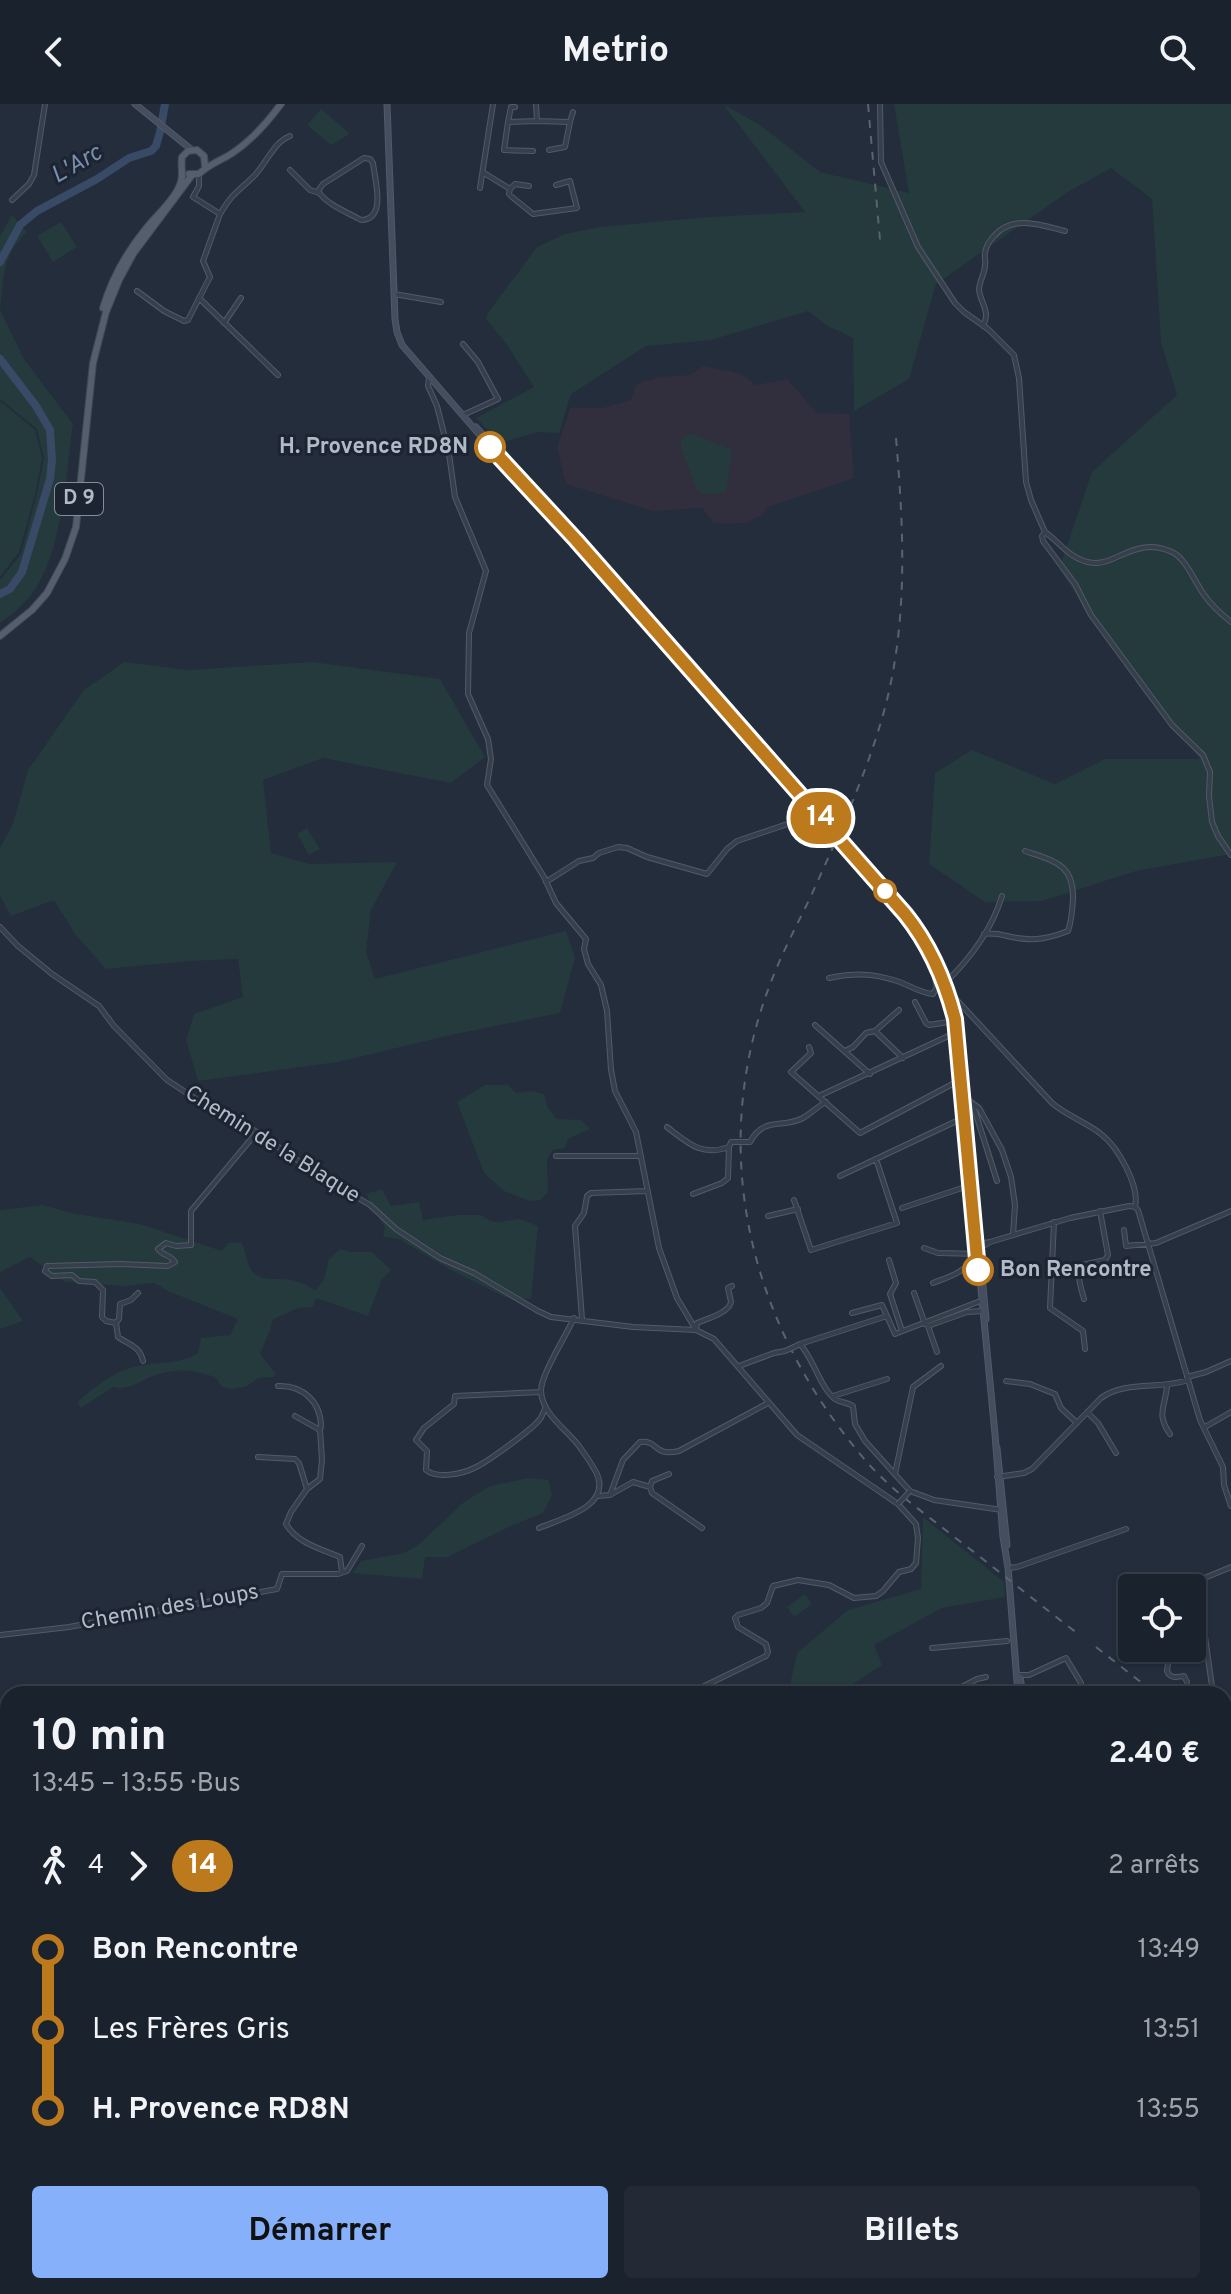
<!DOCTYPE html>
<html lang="fr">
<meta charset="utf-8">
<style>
body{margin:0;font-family:Overpass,sans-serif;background:#232a35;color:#f1f3f6;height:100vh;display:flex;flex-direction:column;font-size:30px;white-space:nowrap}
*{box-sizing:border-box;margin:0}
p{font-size:26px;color:#9fa4aa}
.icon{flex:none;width:44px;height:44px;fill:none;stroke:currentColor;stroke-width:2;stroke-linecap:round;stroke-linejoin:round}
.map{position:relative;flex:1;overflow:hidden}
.details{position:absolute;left:0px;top:1582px;width:1232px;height:608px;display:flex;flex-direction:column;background:#1a222d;border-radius:24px 24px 0 0;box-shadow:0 2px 6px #0004,0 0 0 2px #383f49}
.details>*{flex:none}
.badge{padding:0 16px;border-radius:26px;font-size:28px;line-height:52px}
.controls{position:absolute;left:1118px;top:1470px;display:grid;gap:16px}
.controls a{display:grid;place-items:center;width:88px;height:88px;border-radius:8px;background:#1a222d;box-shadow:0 2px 6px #0004,0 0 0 2px #383f49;font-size:40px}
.map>.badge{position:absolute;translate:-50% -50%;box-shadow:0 0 0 4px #fff}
.legs{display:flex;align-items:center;gap:12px;height:88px;padding:0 32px;font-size:26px}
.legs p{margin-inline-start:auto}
.overview{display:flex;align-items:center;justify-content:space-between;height:136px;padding:0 32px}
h1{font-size:44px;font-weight:700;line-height:60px}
.action{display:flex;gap:16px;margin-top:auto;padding:16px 32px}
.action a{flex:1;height:92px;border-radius:8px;background:#86b0f9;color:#111;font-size:32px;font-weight:700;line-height:92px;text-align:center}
.action a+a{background:#232a35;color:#f1f3f6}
ul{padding:0 32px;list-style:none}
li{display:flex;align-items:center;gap:28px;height:80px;font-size:30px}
li i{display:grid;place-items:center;width:12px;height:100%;margin:0 10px;background:currentColor}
li i::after{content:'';width:20px;height:20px;margin:-10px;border:6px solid;border-radius:50%;background:#1a222d}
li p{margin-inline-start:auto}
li:first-child i{background:linear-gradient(#0000 50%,currentColor 0)}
li:last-child i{background:linear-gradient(currentColor 50%,#0000 0)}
header{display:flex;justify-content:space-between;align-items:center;height:104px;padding:0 32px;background:#1a222d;font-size:36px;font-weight:700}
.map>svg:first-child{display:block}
.medical{fill:#312e3d}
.green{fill:#243a3d}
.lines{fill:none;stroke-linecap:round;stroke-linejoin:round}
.river{stroke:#384a66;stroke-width:8}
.street-casing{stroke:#525a67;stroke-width:6}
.secondary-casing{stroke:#525a67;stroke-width:7}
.primary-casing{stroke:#404855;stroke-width:8}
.highway-casing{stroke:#424a57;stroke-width:9}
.street{stroke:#363f4c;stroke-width:4}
.secondary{stroke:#444e5f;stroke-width:5}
.primary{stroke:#545e6c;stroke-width:6}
.highway{stroke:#726753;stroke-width:7}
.rail{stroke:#586373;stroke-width:2;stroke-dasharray:8 8;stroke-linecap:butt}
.street-bridge-casing{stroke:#525a67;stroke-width:6;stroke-linecap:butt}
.secondary-bridge-casing{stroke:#525a67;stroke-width:7;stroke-linecap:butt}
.street-bridge{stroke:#363f4c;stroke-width:4}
.secondary-bridge{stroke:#444e5f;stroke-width:5}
.line-1-casing{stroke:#fff;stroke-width:18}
.line-1{stroke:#bd7a1d;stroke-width:12}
.stop-1-dot{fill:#fff;stroke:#bd7a1d;stroke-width:4}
.labels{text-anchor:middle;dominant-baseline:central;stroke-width:6;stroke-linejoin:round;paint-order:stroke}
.shield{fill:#1c2431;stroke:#858d9b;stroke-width:2}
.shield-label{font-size:20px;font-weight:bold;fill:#b2bac8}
.stop-label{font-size:22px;font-weight:bold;fill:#b2bac8;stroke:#1c2431;text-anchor:end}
.street-label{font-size:22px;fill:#b2bac8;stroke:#1c2431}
.water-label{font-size:24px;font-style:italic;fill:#798fb0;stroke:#1c2431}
</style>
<header><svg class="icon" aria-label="back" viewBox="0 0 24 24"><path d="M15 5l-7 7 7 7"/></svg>Metrio<svg class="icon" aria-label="search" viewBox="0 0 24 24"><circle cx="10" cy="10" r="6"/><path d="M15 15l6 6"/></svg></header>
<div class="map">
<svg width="1231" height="2190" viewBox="0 0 1231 2190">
<rect width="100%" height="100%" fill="#232d3c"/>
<path class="medical" d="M703 262 742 270 756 281 787 275 817 309 849 310 854 374 768 403 762 411 746 419 725 420 713 418 702 404 653 407 566 380 557 344 570 304H602L631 296 636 280 660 273 690 271Z"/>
<path class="green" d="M723 0 760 21 820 68 909 89 894 0H1231V750L1136 767 1042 797 985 798 929 760 935 669 972 646 1055 680 1105 655H1200L1142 587 1059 465 1092 368 1177 291 1161 238 1152 95 1111 64 1068 88 936 180 909 275 854 307 853 234 826 221 808 207 711 236 646 242 571 290 559 329 538 328 500 339 476 314 534 283 507 241 486 215 488 209 537 143 565 130 599 123 709 113 805 108Z
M321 5 348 28V31L331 41 307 21Z
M12 111 27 128C2 151 4 173 0 206V132Z
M61 118 77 143 53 158 37 132Z
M0 206 24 255 73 320C66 371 62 462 24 499 17 507 8 513 0 519V476L21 450 37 390 44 354 37 325 0 295Z
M0 297 35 326 42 354 35 391 19 448 0 473Z
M688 330 695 331 732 346 726 388 704 391 698 388 681 345V336Z
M124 558 188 566 313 558 440 575 485 653 451 679 323 654 263 676 271 749 309 760 397 758 371 806 366 848 375 875 566 827 575 854 560 909 451 931 338 958 198 977 186 936 194 910 243 893 238 855 189 857 106 865 75 830 54 796 11 812 0 792V744L13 720 28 666 84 586Z
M307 724 320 745 309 751 297 730Z
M485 981H508L516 989 532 987 544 990 548 1004 557 1015 581 1016 590 1025 568 1035 565 1044 553 1046 547 1055 548 1088 541 1096 529 1097 504 1087 484 1069 457 998Z
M382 1085 391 1102 419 1098 423 1116 458 1111H480L491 1117 499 1118 520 1115 538 1122 531 1195 505 1193 451 1166 399 1135 383 1133 385 1124 366 1090Z
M43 1101 71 1109 140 1120 222 1147 228 1139 241 1138C247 1147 245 1159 253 1168 263 1179 278 1173 291 1176 299 1177 308 1182 316 1186L324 1175 329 1155 340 1145 350 1148H372L391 1166 382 1175 368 1212 316 1194 313 1203 298 1204 272 1216 271 1224 260 1250 276 1270 273 1273 258 1274 246 1283 231 1285 222 1283 215 1273C195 1267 183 1264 163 1269 145 1272 131 1288 113 1283L81 1304 77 1298C99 1280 114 1266 143 1261 161 1258 182 1260 198 1249L201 1234 230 1231 238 1215 168 1187 154 1179 124 1182 65 1178 30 1153 0 1168V1106Z
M0 1184 23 1217 0 1225Z
M528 1374 549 1376 552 1391 543 1409 513 1421 447 1453H425L422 1475 353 1469 361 1457 404 1449 418 1441 464 1398 490 1382Z
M923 1413 1004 1478 1005 1493 942 1504 874 1541 882 1561 837 1590H788L797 1549 848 1506 921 1485Z
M805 1490 812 1500 794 1513 787 1503Z
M0 1768 8 1772V1812L2 1826 0 1825Z"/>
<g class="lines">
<path class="river" d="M0 158 20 121 37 107 97 75 129 54 151 47 156 42 160 28 165 0
M0 255 36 302 50 326 52 356 50 375 22 468 10 485 0 490
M2 1833 8 1831
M1224 2051 1231 2046
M802 2182 803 2190
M819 2190 826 2186 834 2190
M875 2190 880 2186 894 2182"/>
<g class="street-casing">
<path id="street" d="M536 0 537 17 570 18 565 43 549 46
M880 0 881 58 918 143 955 199 964 208 988 225 1014 251 1019 274 1026 378 1031 396 1045 428 1042 432 1043 437 1075 480 1091 511 1172 621 1203 651 1210 668 1209 692 1212 718 1218 732 1231 751
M508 18 511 3H515
M570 18 573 8
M533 47 504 46 508 18 537 17
M364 54 370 55 373 59C375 77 387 115 361 116 347 108 327 101 318 87L323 80Z
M290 66 310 86 319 89
M484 69 510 85 509 90 512 93 533 110 577 104 570 77 556 81
M199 70V82L193 93 220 110C232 89 239 87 255 71 267 58 274 38 290 32
M480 84 493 0
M510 85 515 80 529 82
M12 96 29 80 34 71 45 0
M137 187 164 207 184 217 188 216 210 173 203 157 220 110
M394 190 441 198
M199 194 278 271
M224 219 241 194
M983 222C991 208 981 200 979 186 979 177 985 170 985 161 986 157 984 153 985 149 986 143 990 136 994 132 1013 110 1042 121 1065 127
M429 273 428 282 437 302 449 350 455 393 486 467 469 529 468 590 488 635 491 655 487 681 544 773 556 799 586 835 584 845 588 860 601 881 607 907 611 966 615 987 636 1028 659 1144 677 1194 696 1226 697 1219C706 1215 729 1209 731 1198 731 1197 728 1185 728 1184L732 1182
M463 311 498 295 478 258 463 240
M1045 428C1058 437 1068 452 1084 457 1114 468 1131 430 1172 448 1186 454 1195 479 1205 492 1212 502 1221 510 1231 518
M546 778 579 757 593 754 599 749 618 743 627 744 647 753 707 770 727 745 737 737 817 710
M0 823 18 842 52 870 99 902 114 922 167 976 208 1003 233 1012 322 1073 370 1101 396 1125 440 1154 474 1169 538 1207 551 1213 633 1223 696 1226 714 1235 797 1331 898 1400 916 1420 918 1434 916 1459 911 1465 899 1468 883 1487 876 1492 854 1494 829 1481 798 1476 773 1482 767 1499 761 1504 738 1511 735 1514 738 1523 766 1540 768 1548 766 1552 694 1587 675 1590
M984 830C996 828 1005 832 1017 834 1036 837 1050 834 1068 827 1072 816 1072 807 1073 795 1074 760 1054 757 1025 747
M829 874C854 869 872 869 897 877 909 881 920 889 933 890L937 883 935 874 941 871
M944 880C969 856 992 825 1002 792
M950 895 955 894 1052 999C1067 1012 1086 1018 1101 1030 1118 1043 1140 1082 1135 1103L1138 1106 1200 1316 1223 1363 1224 1381 1231 1402
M915 898 926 919 929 921 955 917
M815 921 870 970
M875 927 903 954
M809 943 811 949 791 968 860 1029 962 975
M845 947 853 943 866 929 875 927 899 906
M819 992 957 928
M963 992 979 1004 1002 1046 1011 1073 1015 1101 1013 1131
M973 1001 997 1077
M667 1023C688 1039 701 1053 729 1043L731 1038H735
M747 1038H750C764 1012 782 1025 803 1014 811 1009 817 1003 826 998
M556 1052H641
M840 1072 965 1013
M693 1090 722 1079 728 1074 729 1043
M794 1096 811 1146 897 1119 876 1055
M902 1104 971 1081
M768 1112 798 1105
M1054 1118 1050 1204 1083 1227 1085 1245
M1124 1126 1126 1142 1156 1139 1231 1107
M978 1140 990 1138
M924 1144 938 1149 980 1150
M980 1144 990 1138 1070 1114 1129 1102 1135 1103
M889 1156 896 1179 890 1190 902 1227
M933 1179C954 1171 964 1169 976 1150
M138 1189 131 1196 120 1200 119 1215 116 1219 106 1217 102 1213 103 1186 95 1178 79 1177 72 1171 52 1172 45 1167 47 1162 120 1160 168 1162 175 1158C171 1151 163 1152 158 1145L166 1139 176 1142 191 1141V1107L257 1028
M914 1189 925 1220
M1084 1195C1081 1184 1076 1171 1082 1161L1105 1156 1108 1151 1100 1107
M852 1209 882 1201 895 1230 983 1196
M582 1215 575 1122 584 1109 587 1092 591 1089 647 1087
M116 1219 118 1233C129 1241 140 1242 143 1257
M800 1240 887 1212
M794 1243 800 1240C813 1254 821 1285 835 1295 841 1299 847 1298 853 1302L855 1320 865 1337 910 1387 934 1396 1002 1406
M937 1248 928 1222 967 1208 983 1207
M739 1262 774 1249 785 1247
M1187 1273 1206 1268 1231 1257
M1006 1277 1030 1280 1055 1290 1061 1304 1077 1319
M278 1282C303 1281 321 1298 321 1323L319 1326
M1167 1282C1165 1304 1156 1310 1170 1330
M541 1288 455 1292 454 1300 424 1324 416 1336 427 1347 426 1366C437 1375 462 1370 474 1364 486 1359 533 1325 540 1315 541 1314 545 1305 545 1304
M833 1292 887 1275
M1087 1308 1098 1319 1116 1349
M295 1312 320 1326 322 1356 320 1375 307 1385
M1205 1323 1231 1308
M258 1353 295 1355 299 1359 307 1385 291 1408 286 1420C297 1439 321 1445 340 1453L342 1468
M669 1370 652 1377 650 1383 652 1389 702 1424
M895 1370 913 1283 941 1262
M997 1373 1024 1369 1032 1365 1101 1294C1125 1276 1161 1286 1188 1276
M610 1391 623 1356 640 1338C660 1336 652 1353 679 1347L768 1299
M598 1392 610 1391 633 1378 650 1383
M539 1424C563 1414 613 1402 596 1368 591 1359 585 1350 579 1342 566 1325 542 1310 541 1287 541 1270 566 1232 574 1214
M1008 1464 1017 1463 1126 1425
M1186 1484 1190 1480 1231 1463
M1204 1525 1213 1590
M0 1531 69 1523 277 1485 282 1470H338L347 1467 362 1442
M932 1544 1007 1537
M1170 1544 1167 1567C1170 1575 1176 1573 1184 1572L1187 1578
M1020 1571H1029L1066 1554 1081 1579
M948 1590 977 1575 986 1573
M1224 1627 1230 1633
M1225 1639 1231 1633
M0 1642H8
M1224 1691 1231 1705
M0 1711 8 1715
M1224 1722H1231
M0 1746 8 1747
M1224 1792 1231 1791
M1224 1858 1231 1857
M1224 1867 1230 1904
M1224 2020 1231 2015
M1224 2135 1231 2130
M447 2182 458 2190
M656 2182 667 2190
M1162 2190 1165 2182"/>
</g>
<g class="secondary-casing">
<path id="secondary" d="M135 0 192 46
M387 0 395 215 397 228 402 241 478 329 576 436 831 725
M476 323 558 413
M845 741 918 826 936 858 955 915 995 1330 1003 1433 1008 1464
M973 1074 986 1215
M997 1344 1007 1441
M1008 1463 1018 1590
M1020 1573 1023 1590
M0 1985 8 1984
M1224 2037 1231 2031
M1120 2182 1125 2190"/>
</g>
<g class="primary-casing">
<path id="primary" d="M189 70H199C209 60 220 57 231 50 251 37 267 19 281 0
M103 204C112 174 128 146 148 122 158 110 173 97 179 83 185 72 180 64 182 53L188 47 197 46 204 52 205 62
M0 532 32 506 47 489 65 455 76 423 93 259 106 208 119 176 133 150 192 71"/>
</g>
<g class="highway-casing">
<path id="highway" d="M0 1848 8 1853
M0 1863 8 1869
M475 2182 487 2190
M497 2182 509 2190"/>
</g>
<use href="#street" class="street"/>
<use href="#secondary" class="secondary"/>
<use href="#primary" class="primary"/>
<use href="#highway" class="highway"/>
<path class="rail" d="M868 0 880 136
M896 334C904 429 909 524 881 618 863 678 836 737 810 794 798 819 785 843 775 868 704 1039 747 1219 866 1357 891 1386 923 1408 953 1432 995 1464 1035 1497 1077 1529
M1096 1543 1156 1590
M1224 1643 1231 1648"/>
<g class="street-bridge-casing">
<path id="street-bridge" d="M735 1038H747
M785 1247 794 1243
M898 1400 910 1387"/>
</g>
<g class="secondary-bridge-casing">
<path id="secondary-bridge" d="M831 725 845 741"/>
</g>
<use href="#street-bridge" class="street-bridge"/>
<use href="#secondary-bridge" class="secondary-bridge"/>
</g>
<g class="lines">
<g class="line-1-casing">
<path id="line-1" d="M490 343 576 436 905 810C930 841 945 876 955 915L978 1166"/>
</g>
<use href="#line-1" class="line-1"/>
</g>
<g class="stop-1-dot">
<circle cx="490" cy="343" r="14"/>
<circle cx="885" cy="787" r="10"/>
<circle cx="978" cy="1166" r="14"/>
</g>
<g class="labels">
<rect class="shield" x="55" y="379" width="48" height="32" rx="6"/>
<g class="shield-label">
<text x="79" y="395">D 9</text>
</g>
<g class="stop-label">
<text x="468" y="343">H. Provence RD8N</text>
<text x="1000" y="1166" text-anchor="start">Bon Rencontre</text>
</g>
<g class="street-label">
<text transform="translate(272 1041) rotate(32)">Chemin de la Blaque</text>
<text transform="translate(170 1504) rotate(-10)">Chemin des Loups</text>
</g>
<g class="water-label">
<text transform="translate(77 61) rotate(-30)">L'Arc</text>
</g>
</g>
</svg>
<div class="controls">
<a><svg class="icon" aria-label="locate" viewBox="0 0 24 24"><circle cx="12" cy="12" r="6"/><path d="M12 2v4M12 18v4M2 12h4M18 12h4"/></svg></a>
</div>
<b class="badge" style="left:821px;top:714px;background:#bd7a1d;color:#fff">14</b>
<section class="details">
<div class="overview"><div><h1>10 min</h1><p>13:45 – 13:55 · Bus</p></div><b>2.40 €</b></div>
<div class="legs"><svg class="icon" aria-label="walk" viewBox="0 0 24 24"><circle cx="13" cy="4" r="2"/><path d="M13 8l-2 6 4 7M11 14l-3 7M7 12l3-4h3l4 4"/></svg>4<svg class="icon" aria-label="forward" viewBox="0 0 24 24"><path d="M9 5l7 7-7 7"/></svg><b class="badge" style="background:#bd7a1d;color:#fff">14</b><p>2 arrêts</p></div>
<ul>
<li><i style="color:#bd7a1d"></i><b>Bon Rencontre</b><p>13:49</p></li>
<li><i style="color:#bd7a1d"></i><span>Les Frères Gris</span><p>13:51</p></li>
<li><i style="color:#bd7a1d"></i><b>H. Provence RD8N</b><p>13:55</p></li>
</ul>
<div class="action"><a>Démarrer</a><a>Billets</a></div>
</section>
</div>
